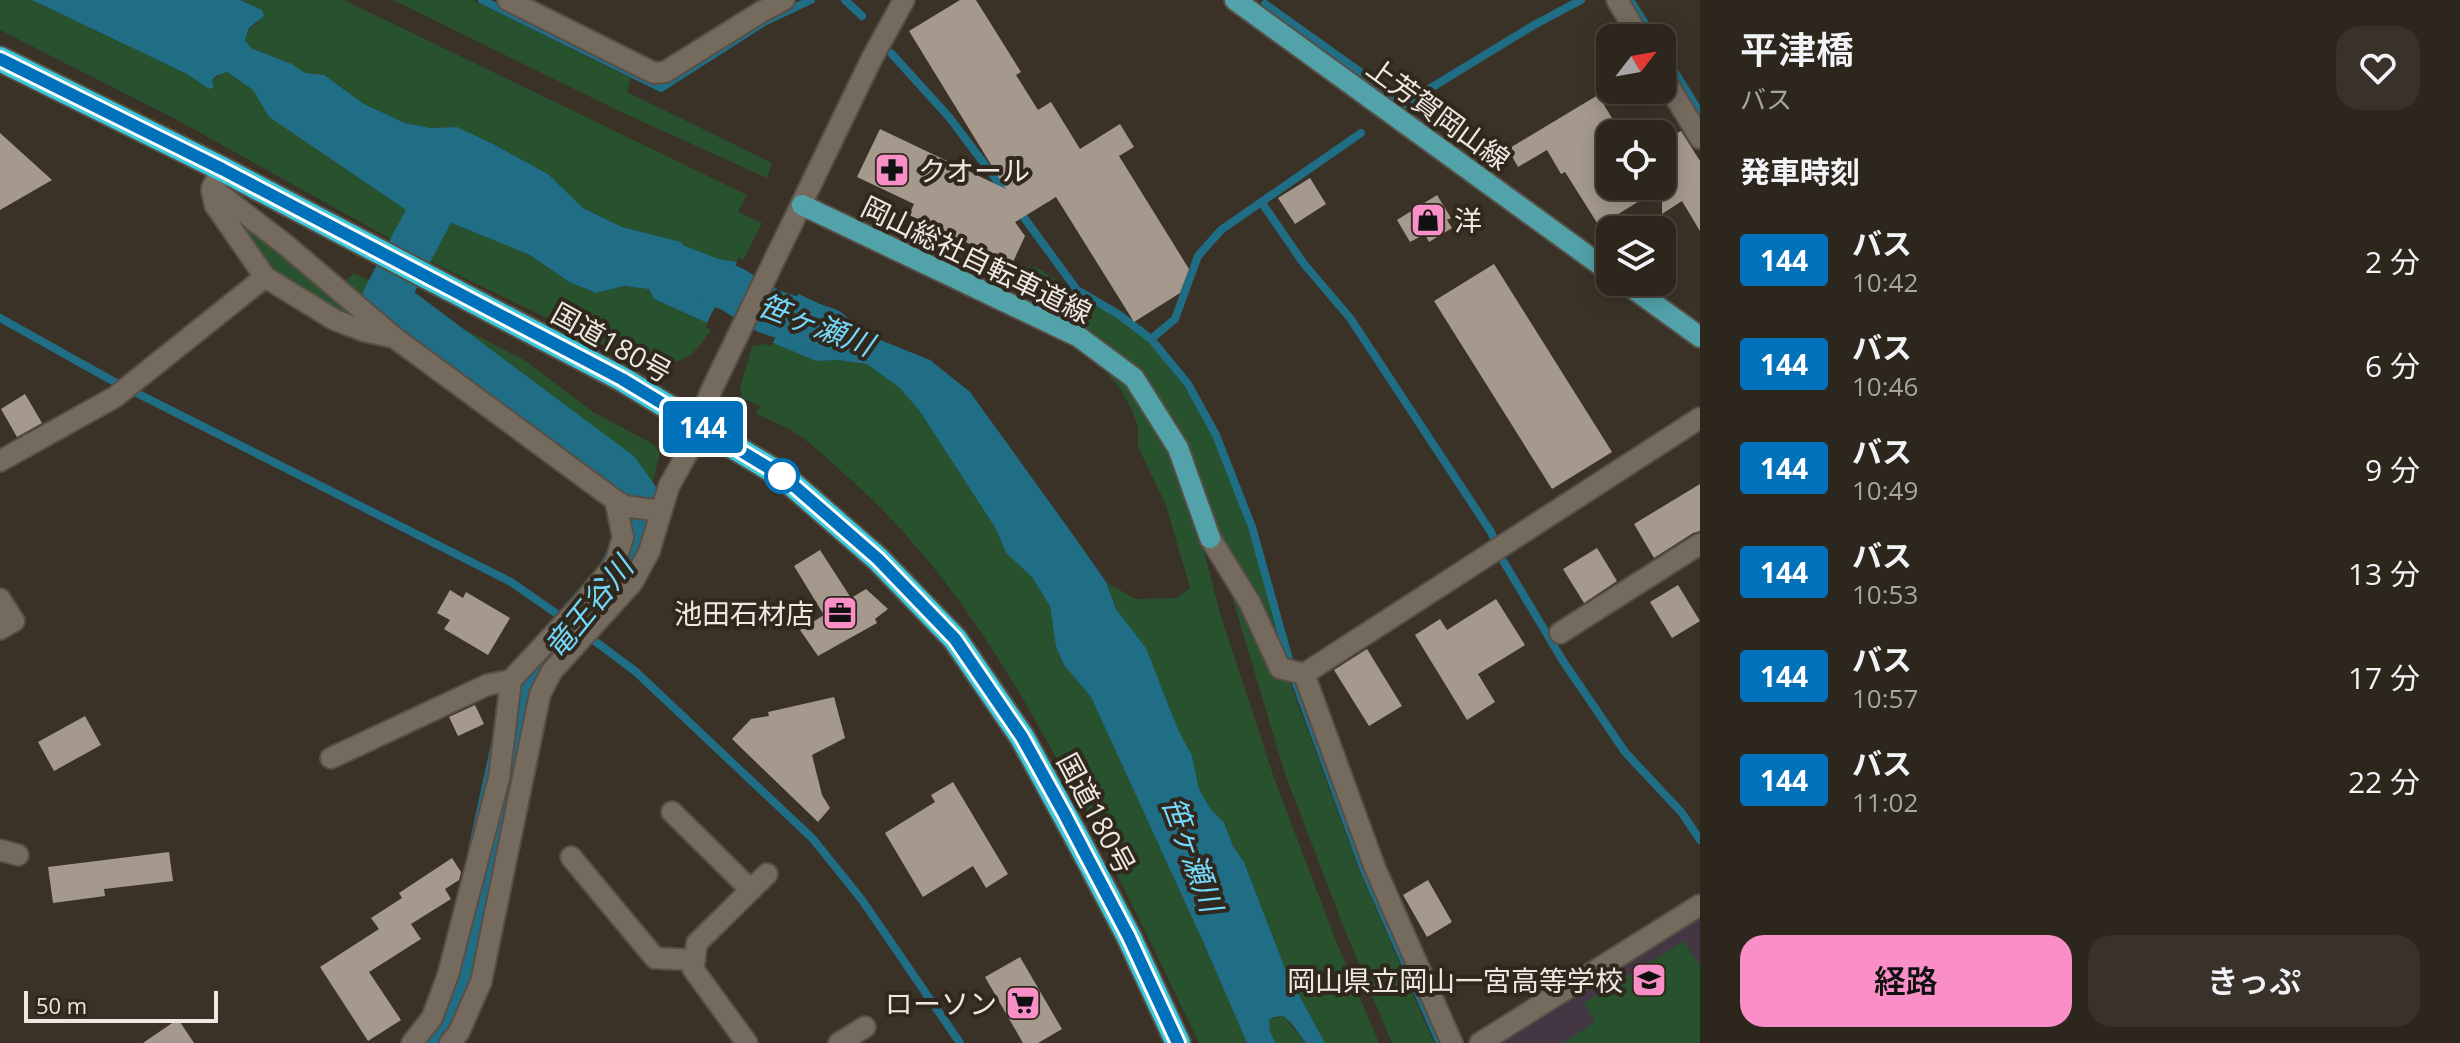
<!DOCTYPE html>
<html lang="ja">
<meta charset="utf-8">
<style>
body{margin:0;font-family:"Open Sans","Noto Sans JP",sans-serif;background:#38322a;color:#f1f3f6;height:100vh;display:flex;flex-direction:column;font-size:30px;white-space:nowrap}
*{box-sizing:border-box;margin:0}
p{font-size:26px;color:#a6a5a4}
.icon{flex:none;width:44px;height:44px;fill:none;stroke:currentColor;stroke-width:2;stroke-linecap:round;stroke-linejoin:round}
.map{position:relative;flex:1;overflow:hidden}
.drawer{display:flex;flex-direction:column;background:#2c261d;width:760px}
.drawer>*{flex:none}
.badge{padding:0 16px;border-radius:6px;font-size:28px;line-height:52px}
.needle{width:52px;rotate:59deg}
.controls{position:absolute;left:1596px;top:24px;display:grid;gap:16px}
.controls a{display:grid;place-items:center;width:80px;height:80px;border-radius:16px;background:#2c261d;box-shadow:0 4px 20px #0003,0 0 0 2px #48433b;font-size:40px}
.scale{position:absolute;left:24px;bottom:20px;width:194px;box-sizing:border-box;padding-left:8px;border:4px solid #eee8e1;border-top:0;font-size:22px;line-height:28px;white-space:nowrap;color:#eee8e1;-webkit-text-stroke:6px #31281d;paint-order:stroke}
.map>.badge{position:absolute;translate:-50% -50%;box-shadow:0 0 0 4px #fff}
h2{padding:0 40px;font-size:30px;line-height:72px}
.round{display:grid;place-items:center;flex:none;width:84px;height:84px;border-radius:24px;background:#38322a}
.summary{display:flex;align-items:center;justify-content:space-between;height:136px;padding:0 40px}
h1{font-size:38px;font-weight:600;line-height:60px}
.primary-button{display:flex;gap:16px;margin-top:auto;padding:16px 40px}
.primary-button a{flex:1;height:92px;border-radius:24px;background:#fa8fc7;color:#111;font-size:32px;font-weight:600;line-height:92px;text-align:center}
.primary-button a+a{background:#38322a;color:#f1f3f6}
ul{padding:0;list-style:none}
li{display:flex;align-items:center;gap:24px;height:104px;padding:0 40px}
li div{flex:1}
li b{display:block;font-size:30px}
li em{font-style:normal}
li .badge{min-width:88px;font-weight:700;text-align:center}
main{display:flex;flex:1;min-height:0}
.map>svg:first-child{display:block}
.education{fill:#443643}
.green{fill:#28512e}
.water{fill:#1f6e86}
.pier{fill:#3b3227}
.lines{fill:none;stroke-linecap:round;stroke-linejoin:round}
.stream{stroke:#1f6e86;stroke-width:8}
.river{stroke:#1f6e86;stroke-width:46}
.building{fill:#a5998d}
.minor-casing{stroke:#574f46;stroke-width:24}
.major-casing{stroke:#574f46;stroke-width:24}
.highway-casing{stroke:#574f46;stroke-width:28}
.minor{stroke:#746a5e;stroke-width:20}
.major{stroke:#52a2aa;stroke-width:20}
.highway{stroke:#3cc8dc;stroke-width:24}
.line-casing{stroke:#fff;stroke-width:18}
.line{stroke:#0072bc;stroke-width:12}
.stop-dot{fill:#fff;stroke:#0072bc;stroke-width:4}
.labels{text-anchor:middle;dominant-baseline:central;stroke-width:8;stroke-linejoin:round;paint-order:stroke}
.street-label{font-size:28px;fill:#eee8e1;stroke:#31281d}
.poi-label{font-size:28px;fill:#eee8e1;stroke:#31281d;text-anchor:end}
.water-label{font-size:30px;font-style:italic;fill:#73d9fc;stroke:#31281d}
</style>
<main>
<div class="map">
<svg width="1700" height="1043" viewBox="0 0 1700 1043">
<rect width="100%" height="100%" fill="#3b3227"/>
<path class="education" d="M1700 917V1043H1497Z"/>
<path class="green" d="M0 0H32L187 74 209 89 214 87 212 80 226 72 253 90 269 117 418 218 403 246 181 122 0 30Z
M240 0H344L747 195 738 212 762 223 742 263 713 258 693 261 681 242 622 227 583 208 548 174 493 144 457 127 431 128 405 123 364 104 324 75 305 73 292 64 251 48 245 40 250 28 258 23 262 10Z
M393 0H472L631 78 627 92 772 163 767 178 619 111Z
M220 203 370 322 320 301 269 273Z
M444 220 530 255 569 282 596 293 624 286 649 289 654 299 714 326C689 361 690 359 650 368L421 257 439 224Z
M1027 267H1036C1071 290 1118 314 1149 341 1156 348 1162 357 1168 365 1229 439 1256 556 1282 646L1283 659 1216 535 1182 450 1081 331 1068 312 1070 304 1031 284 1024 274Z
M354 273 526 361 593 412 653 444 660 453 648 502 627 499 398 335 346 280Z
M766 340 816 361 838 360 867 364 901 388 919 410 996 529 1006 553 1032 577 1050 606 1056 647 1064 665 1091 697 1205 946 1247 1043H1199C1159 959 1118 875 1075 793 1015 679 947 565 850 479 832 463 814 445 794 432 782 425 768 420 756 413L760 406 742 398 740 388 753 343Z
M1102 360 1128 381 1171 452 1201 539 1219 610 1274 778 1334 936 1379 1043H1325L1286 971 1244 862 1233 846 1224 823 1210 808 1199 789 1192 756 1177 727 1146 648 1116 609 1106 582 1135 599 1177 598 1190 588 1166 505 1138 447V426L1131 408 1121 390 1102 367Z
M1224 570 1289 680 1360 872 1434 1043H1392L1346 933 1285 774Z
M1684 941 1700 966V1043H1563L1595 1022 1584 1003Z
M1283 1016 1306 1043H1276L1270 1032 1269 1020Z"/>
<path class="water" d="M32 0H240L262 10 264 16 249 28 245 40 251 48 292 64 305 73 324 75 364 104 405 123 431 128 457 127 493 144 548 174 583 208 622 227 681 242 693 261 713 258 742 263 714 326 654 299 649 289 624 286 596 293 569 282 530 255 444 220 439 224 421 257 403 246 418 218 269 117 253 90 227 72 216 76 212 80 214 87 209 89 187 74Z
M780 285 822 305 851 328 930 360 970 392 1076 539 1106 582 1116 609 1146 648 1177 727 1192 756 1199 789 1210 808 1224 823 1233 846 1244 862 1286 971 1325 1043H1306L1291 1023 1283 1016 1274 1017 1269 1020 1270 1032 1276 1043H1247L1205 946 1091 697 1064 665 1056 647 1050 606 1032 577 1006 553 996 529 919 410 900 388 867 364 838 360 816 361 766 340Z"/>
<path class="pier" d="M739 258 745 260 746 264 717 328 712 330 705 327Z
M782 281 800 290 771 346 766 344 751 346 749 341 777 283Z"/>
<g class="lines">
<path class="stream" d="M482 0 661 88 764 22 811 0
M845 0 862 16
M1630 0 1654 38
M1265 4 1404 103
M1662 51 1700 113
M891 53 949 117 1007 194
M1401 106 1534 25 1581 0
M1262 203 1304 264 1350 318 1491 532 1502 559 1563 661 1625 752 1682 813 1700 840
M1017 208 1077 290 1118 314 1151 339 1188 384 1216 435 1252 527 1295 681 1364 870 1440 1043
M0 318 111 380 511 582 567 621
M1151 339 1175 319 1198 256 1221 230 1361 133
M588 636 635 671 813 839 862 900 960 1043"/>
<path class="river" d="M673 266 732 289 768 311 828 331
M428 1043 442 1026 463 981 522 709 536 672 618 579 636 545 638 501 618 473 385 299 440 194"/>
</g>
<path class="building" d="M960 0H976L1021 72 1016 75 1038 110 1051 102 1080 149 1120 124 1134 147 1119 156 1189 269 1180 293 1134 322 1056 197 1015 222 1025 236 1012 264 909 215 914 204 857 177 880 129 1006 189 909 31Z
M1598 95 1618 128 1610 132V186H1662V142L1681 131 1700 161V231L1682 201 1662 214V187L1599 226 1565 172 1561 174 1547 150 1518 167 1508 149Z
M0 133 52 180 0 210Z
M1310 178 1326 204 1295 224 1278 198Z
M1437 195 1451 218 1447 220 1452 228 1429 242 1425 234 1410 242 1397 220Z
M1494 264 1612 452 1552 489 1434 301Z
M25 394 42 423 17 437 1 409Z
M1700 484V531L1693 533 1654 558 1634 524Z
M1597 548 1617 581 1584 603 1563 569Z
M820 550 851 598 866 589 888 609 875 619 877 623 818 656 800 630 824 615 794 566Z
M1678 585 1700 621 1672 638 1650 602Z
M450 590 463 598 466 592 510 618 488 655 444 629 450 620 437 613Z
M1496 599 1525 645 1478 674 1495 702 1467 720 1415 635 1440 619 1447 630Z
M1367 649 1402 706 1369 726 1334 670Z
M834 697 845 738 812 755 822 795 830 808 818 822 732 739 751 719 769 716 768 712Z
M475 705 484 724 458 736 449 717Z
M85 716 101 745 54 771 38 742Z
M953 782 1008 874 986 888 973 866 923 897 885 833 935 802 931 795Z
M169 852 173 881 104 889 105 896 53 903 48 867Z
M452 858 461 872 459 880 445 889 451 899 411 924 421 939 369 972 401 1020 368 1041 320 967 379 929 371 918 402 898 399 893Z
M1428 880 1452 922 1427 937 1403 895Z
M1020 957 1062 1029 1038 1043H1023L985 977Z
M178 1019 194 1043H143Z"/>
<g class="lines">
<g class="minor-casing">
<path id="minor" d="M508 0 654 73 665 72 761 12 784 0
M1617 0 1640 38
M1662 75 1700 138
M222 169 212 188 287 246 395 338 615 500 625 506 660 511
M212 191 215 205 265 277 335 320 364 331 392 337
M0 461 115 397 265 277
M1210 538 1250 603 1280 668 1304 674 1700 418
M0 599 14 621 0 629
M1560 633 1700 544
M1304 674 1375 868 1452 1043
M331 758 487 685 511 680
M672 812 751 890
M0 850 18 855
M571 857 655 958 695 960
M412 1043 432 1018 448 975 499 778 511 680 581 605 615 564 623 537 615 500
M450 1043 459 1032 481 982 540 694 552 671 632 583 649 552 669 486 689 450 711 391 872 58 904 0
M747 1043 693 969 697 943 767 874
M839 1043 865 1027
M1480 1043 1700 905"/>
</g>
<g class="major-casing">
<path id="major" d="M1235 0 1610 272
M802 205 1079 337 1134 378 1178 448 1210 538
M1624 282 1700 337"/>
</g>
<g class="highway-casing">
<path id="highway" d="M0 59 222 169 622 379 784 477 878 559 955 639 1022 737 1077 838 1129 937 1178 1043"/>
</g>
<use href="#minor" class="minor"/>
<use href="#major" class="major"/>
<use href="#highway" class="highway"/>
</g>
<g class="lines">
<g class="line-casing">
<path id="line" d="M0 59 222 169 622 379 784 477 878 559 955 639 1022 737 1064 813 1129 937 1178 1043"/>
</g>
<use href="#line" class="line"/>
</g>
<defs>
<g id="pharmacy-square" transform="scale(1.8)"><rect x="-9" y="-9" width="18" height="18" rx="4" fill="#fa8fc7" stroke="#31281d"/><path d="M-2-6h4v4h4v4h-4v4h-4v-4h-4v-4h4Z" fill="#111"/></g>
<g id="shop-square" transform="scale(1.8)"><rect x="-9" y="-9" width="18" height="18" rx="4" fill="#fa8fc7" stroke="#31281d"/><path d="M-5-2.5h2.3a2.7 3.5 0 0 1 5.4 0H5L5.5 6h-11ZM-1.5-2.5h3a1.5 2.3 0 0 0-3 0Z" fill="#111"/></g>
<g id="office-square" transform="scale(1.8)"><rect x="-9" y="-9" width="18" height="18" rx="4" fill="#fa8fc7" stroke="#31281d"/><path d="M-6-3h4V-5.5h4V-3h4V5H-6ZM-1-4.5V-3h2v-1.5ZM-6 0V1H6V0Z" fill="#111"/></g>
<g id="school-square" transform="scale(1.8)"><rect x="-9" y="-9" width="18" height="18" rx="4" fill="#fa8fc7" stroke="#31281d"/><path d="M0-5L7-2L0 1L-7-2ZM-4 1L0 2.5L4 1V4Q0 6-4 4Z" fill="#111"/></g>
<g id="supermarket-square" transform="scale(1.8)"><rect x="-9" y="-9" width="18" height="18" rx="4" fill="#fa8fc7" stroke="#31281d"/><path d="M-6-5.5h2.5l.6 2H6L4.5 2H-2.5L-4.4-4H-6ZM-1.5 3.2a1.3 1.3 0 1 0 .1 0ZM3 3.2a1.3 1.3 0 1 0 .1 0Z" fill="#111"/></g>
</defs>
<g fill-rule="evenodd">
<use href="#pharmacy-square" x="892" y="170"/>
<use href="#shop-square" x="1428" y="220"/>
<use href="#office-square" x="840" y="613"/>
<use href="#school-square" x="1649" y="980"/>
<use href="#supermarket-square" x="1023" y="1003"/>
</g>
<circle class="stop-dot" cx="782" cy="476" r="16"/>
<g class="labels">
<g class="street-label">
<text transform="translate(1439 113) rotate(36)">上芳賀岡山線</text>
<text transform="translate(977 259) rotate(26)">岡山総社自転車道線</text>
<text transform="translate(612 342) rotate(29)">国道180号</text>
<text transform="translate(1097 813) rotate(62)">国道180号</text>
</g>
<g class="poi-label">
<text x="918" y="170" text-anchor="start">クオール</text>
<text x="1454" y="220" text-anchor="start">洋</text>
<text x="814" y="613">池田石材店</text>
<text x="1623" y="980">岡山県立岡山一宮高等学校</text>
<text x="997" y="1003">ローソン</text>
</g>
<g class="water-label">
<text transform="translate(816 324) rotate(21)">笹ヶ瀬川</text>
<text transform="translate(588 607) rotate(-51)">竜王谷川</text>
<text transform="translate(1193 854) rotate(70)">笹ヶ瀬川</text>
</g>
</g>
</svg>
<div class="controls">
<a><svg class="needle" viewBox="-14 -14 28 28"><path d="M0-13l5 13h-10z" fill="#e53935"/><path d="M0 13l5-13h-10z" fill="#a6a5a4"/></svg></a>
<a><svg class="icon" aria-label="locate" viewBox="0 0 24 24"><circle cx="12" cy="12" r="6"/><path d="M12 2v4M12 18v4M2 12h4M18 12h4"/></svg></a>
<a><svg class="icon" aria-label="layers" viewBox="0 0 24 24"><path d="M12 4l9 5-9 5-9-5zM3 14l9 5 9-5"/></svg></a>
</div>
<div class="scale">50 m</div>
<b class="badge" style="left:703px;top:427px;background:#0072bc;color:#fff">144</b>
</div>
<section class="drawer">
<div class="summary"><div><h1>平津橋</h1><p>バス</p></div><a class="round"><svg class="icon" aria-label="heart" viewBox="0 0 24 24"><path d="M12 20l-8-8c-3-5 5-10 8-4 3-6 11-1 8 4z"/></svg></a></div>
<h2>発車時刻</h2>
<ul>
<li><span class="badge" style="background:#0072bc;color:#fff">144</span><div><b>バス</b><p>10:42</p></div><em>2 分</em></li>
<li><span class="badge" style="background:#0072bc;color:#fff">144</span><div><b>バス</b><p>10:46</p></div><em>6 分</em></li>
<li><span class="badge" style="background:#0072bc;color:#fff">144</span><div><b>バス</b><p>10:49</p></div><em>9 分</em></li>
<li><span class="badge" style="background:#0072bc;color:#fff">144</span><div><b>バス</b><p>10:53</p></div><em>13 分</em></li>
<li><span class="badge" style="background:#0072bc;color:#fff">144</span><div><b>バス</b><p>10:57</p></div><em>17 分</em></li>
<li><span class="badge" style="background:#0072bc;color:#fff">144</span><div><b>バス</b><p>11:02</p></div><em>22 分</em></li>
</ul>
<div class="primary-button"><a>経路</a><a>きっぷ</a></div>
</section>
</main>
